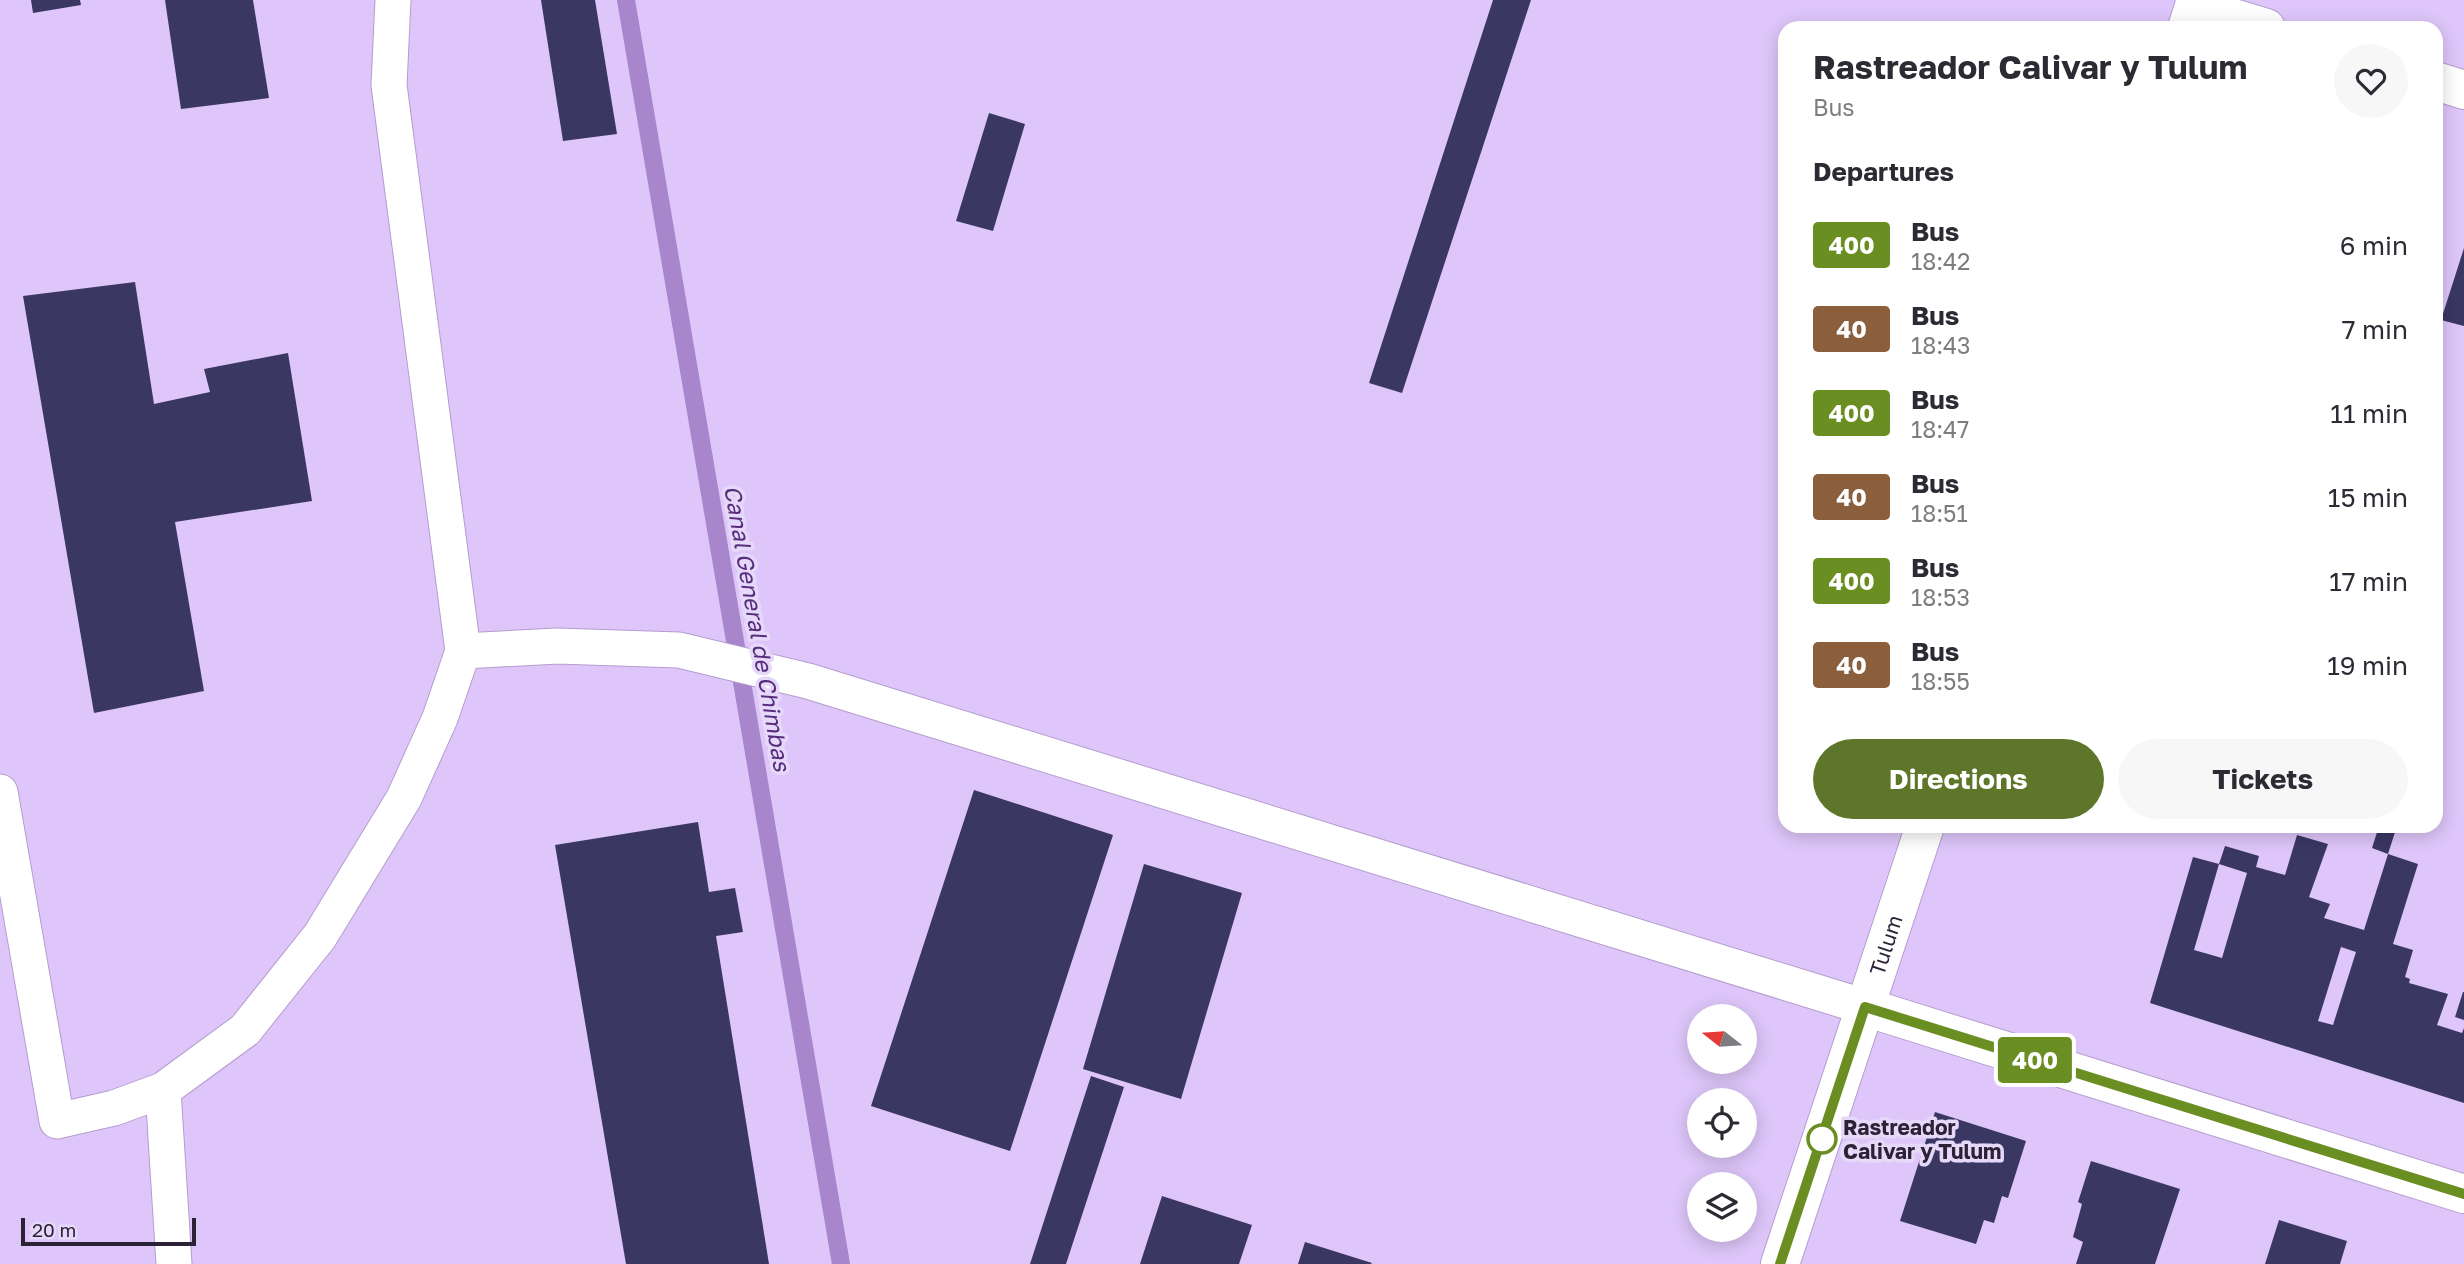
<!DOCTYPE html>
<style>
body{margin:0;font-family:"Golos Text",sans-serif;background:#f7f7f7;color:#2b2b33;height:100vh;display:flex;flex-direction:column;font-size:26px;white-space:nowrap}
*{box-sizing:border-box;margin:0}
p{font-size:23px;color:#7c7c81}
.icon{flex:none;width:38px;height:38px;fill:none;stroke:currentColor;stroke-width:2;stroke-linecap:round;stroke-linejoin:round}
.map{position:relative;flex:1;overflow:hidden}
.sheet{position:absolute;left:1778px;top:21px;width:665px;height:812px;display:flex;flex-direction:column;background:#fff;border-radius:21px;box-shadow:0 4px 18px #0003}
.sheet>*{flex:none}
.badge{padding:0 14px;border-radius:5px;font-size:24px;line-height:46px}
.needle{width:46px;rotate:287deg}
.controls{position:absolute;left:1687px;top:1004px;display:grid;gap:14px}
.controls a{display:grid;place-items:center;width:70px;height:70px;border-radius:50%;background:#fff;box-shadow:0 4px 18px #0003;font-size:35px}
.scale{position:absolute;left:21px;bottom:18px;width:175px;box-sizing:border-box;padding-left:7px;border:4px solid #2c2236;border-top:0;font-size:19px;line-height:24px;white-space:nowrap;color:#2c2236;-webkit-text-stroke:5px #e6d8f8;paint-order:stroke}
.map>.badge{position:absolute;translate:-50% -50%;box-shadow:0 0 0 4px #fff}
h2{padding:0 35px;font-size:26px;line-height:63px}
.round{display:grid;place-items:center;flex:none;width:74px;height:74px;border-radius:37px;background:#f7f7f7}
.headline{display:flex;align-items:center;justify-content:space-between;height:119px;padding:0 35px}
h1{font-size:33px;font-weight:700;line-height:52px}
.cta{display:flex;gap:14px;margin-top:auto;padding:14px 35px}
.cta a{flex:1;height:80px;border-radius:42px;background:#5d7629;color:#fff;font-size:28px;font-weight:700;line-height:80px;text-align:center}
.cta a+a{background:#f7f7f7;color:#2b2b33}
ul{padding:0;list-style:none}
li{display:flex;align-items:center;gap:21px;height:84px;padding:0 35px}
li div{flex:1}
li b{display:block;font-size:26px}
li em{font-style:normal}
li .badge{min-width:77px;font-weight:700;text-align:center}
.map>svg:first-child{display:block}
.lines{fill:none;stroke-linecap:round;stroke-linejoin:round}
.stream{stroke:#a786cb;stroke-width:18}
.building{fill:#3a3763;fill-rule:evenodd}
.lane-casing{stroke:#b49dce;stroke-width:37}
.street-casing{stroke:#b49dce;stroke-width:40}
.secondary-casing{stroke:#b49dce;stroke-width:40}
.lane{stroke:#fff;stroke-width:35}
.street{stroke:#fff;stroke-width:38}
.secondary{stroke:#fff;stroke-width:38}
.line-casing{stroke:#fff;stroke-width:16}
.line{stroke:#6b8e23;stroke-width:10}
.stop-dot{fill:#fff;stroke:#6b8e23;stroke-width:3.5}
.labels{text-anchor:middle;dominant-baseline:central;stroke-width:7;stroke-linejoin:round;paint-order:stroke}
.street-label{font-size:21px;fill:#2c2236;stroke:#e6d8f8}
.stop-label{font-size:21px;font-weight:bold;fill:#2c2236;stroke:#e6d8f8;text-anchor:start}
.water-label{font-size:23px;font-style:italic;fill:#572c7d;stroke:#e6d8f8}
</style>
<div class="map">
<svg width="2464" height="1264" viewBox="0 0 2464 1264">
<rect width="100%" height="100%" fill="#dec6fa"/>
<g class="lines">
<path class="stream" d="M626 0 841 1264"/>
</g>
<path class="building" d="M31 0H80L81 5 33 13Z
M165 0H253L269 98 181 109Z
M541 0H595L617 134 563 141Z
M1493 0H1531L1402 393 1369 383Z
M989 113 1025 124 993 231 956 221Z
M2464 248V326L2441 320Z
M135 282 154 404 210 392 204 369 288 353 312 501 175 522 204 691 94 713 23 296Z
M974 790 1113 835 1010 1151 871 1106Z
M698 822 709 892 735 888 743 932 716 936 769 1264H626L555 845Z
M2379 826 2396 829 2388 854 2418 864 2393 944 2413 950 2405 977 2410 979 2409 983 2448 994 2437 1025 2462 1033 2464 1028V1103L2150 1003 2193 857 2219 864 2194 950 2222 958 2247 873 2219 864 2225 846 2259 856 2256 867 2285 875 2297 835 2328 844 2309 897 2330 904 2324 918 2364 930 2388 854 2372 848ZM2341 947 2356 952 2333 1025 2318 1021Z
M1144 864 1242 893 1181 1099 1083 1069Z
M2463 992H2464V1020L2455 1017Z
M1091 1076 1124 1087 1066 1264H1030Z
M1935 1112 2026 1141 2008 1198 2002 1196 1994 1223 1984 1220 1976 1244 1900 1221Z
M2091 1161 2180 1189 2155 1264H2076L2083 1242 2073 1237 2082 1204 2078 1202Z
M1162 1196 1252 1225 1239 1264H1140Z
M2279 1220 2347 1241 2340 1264H2265Z
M1305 1242 1372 1263 1371 1264H1298Z"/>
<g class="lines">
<g class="lane-casing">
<path id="lane" d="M463 651 557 646 679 650 808 681 1865 1007
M0 792 57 1121 114 1108 163 1090 245 1030 320 936 404 798 440 718 463 651 389 85 393 0
M163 1090 174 1264"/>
</g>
<g class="street-casing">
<path id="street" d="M2194 6 2266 28
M2436 81 2464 90"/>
</g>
<g class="secondary-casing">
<g id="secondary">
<path d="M2187 28 2196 0"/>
<path d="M1865 1007 2464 1194"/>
<path id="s1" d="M1780 1264 1925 826"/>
</g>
</g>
<use href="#lane" class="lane"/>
<use href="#street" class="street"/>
<use href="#secondary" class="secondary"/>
</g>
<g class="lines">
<g class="line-casing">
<path id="line" d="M1780 1264 1865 1007 2464 1194"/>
</g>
<use href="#line" class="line"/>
</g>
<circle class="stop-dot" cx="1822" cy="1139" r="14"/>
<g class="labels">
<g class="street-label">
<text stroke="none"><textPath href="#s1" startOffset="336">Tulum</textPath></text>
</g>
<g class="stop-label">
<text x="1843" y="1127">Rastreador<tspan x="1843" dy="24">Calivar y Tulum</tspan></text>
</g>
<g class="water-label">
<text transform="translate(758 628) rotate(80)">Canal General de Chimbas</text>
</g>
</g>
</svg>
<div class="controls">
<a><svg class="needle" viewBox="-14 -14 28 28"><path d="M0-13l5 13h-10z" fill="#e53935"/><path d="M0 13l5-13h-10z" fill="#7c7c81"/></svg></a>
<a><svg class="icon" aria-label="locate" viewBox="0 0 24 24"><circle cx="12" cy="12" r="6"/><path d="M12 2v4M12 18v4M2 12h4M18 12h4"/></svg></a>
<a><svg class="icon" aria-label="layers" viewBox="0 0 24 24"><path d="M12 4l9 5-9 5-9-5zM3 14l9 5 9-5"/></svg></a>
</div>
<div class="scale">20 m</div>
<b class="badge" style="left:2035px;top:1060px;background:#6b8e23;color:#fff">400</b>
<section class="sheet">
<div class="headline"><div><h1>Rastreador Calivar y Tulum</h1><p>Bus</p></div><a class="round"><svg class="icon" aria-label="heart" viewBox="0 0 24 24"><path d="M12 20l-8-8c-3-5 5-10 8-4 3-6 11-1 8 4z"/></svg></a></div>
<h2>Departures</h2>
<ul>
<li><span class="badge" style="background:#6b8e23;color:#fff">400</span><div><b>Bus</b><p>18:42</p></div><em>6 min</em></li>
<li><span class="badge" style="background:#8b5e3c;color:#fff">40</span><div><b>Bus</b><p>18:43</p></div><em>7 min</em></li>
<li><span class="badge" style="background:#6b8e23;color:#fff">400</span><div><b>Bus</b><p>18:47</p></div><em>11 min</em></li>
<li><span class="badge" style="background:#8b5e3c;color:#fff">40</span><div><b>Bus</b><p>18:51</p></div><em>15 min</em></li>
<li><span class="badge" style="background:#6b8e23;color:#fff">400</span><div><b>Bus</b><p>18:53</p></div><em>17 min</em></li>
<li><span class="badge" style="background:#8b5e3c;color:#fff">40</span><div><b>Bus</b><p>18:55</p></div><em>19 min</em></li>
</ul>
<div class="cta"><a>Directions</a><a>Tickets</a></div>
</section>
</div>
